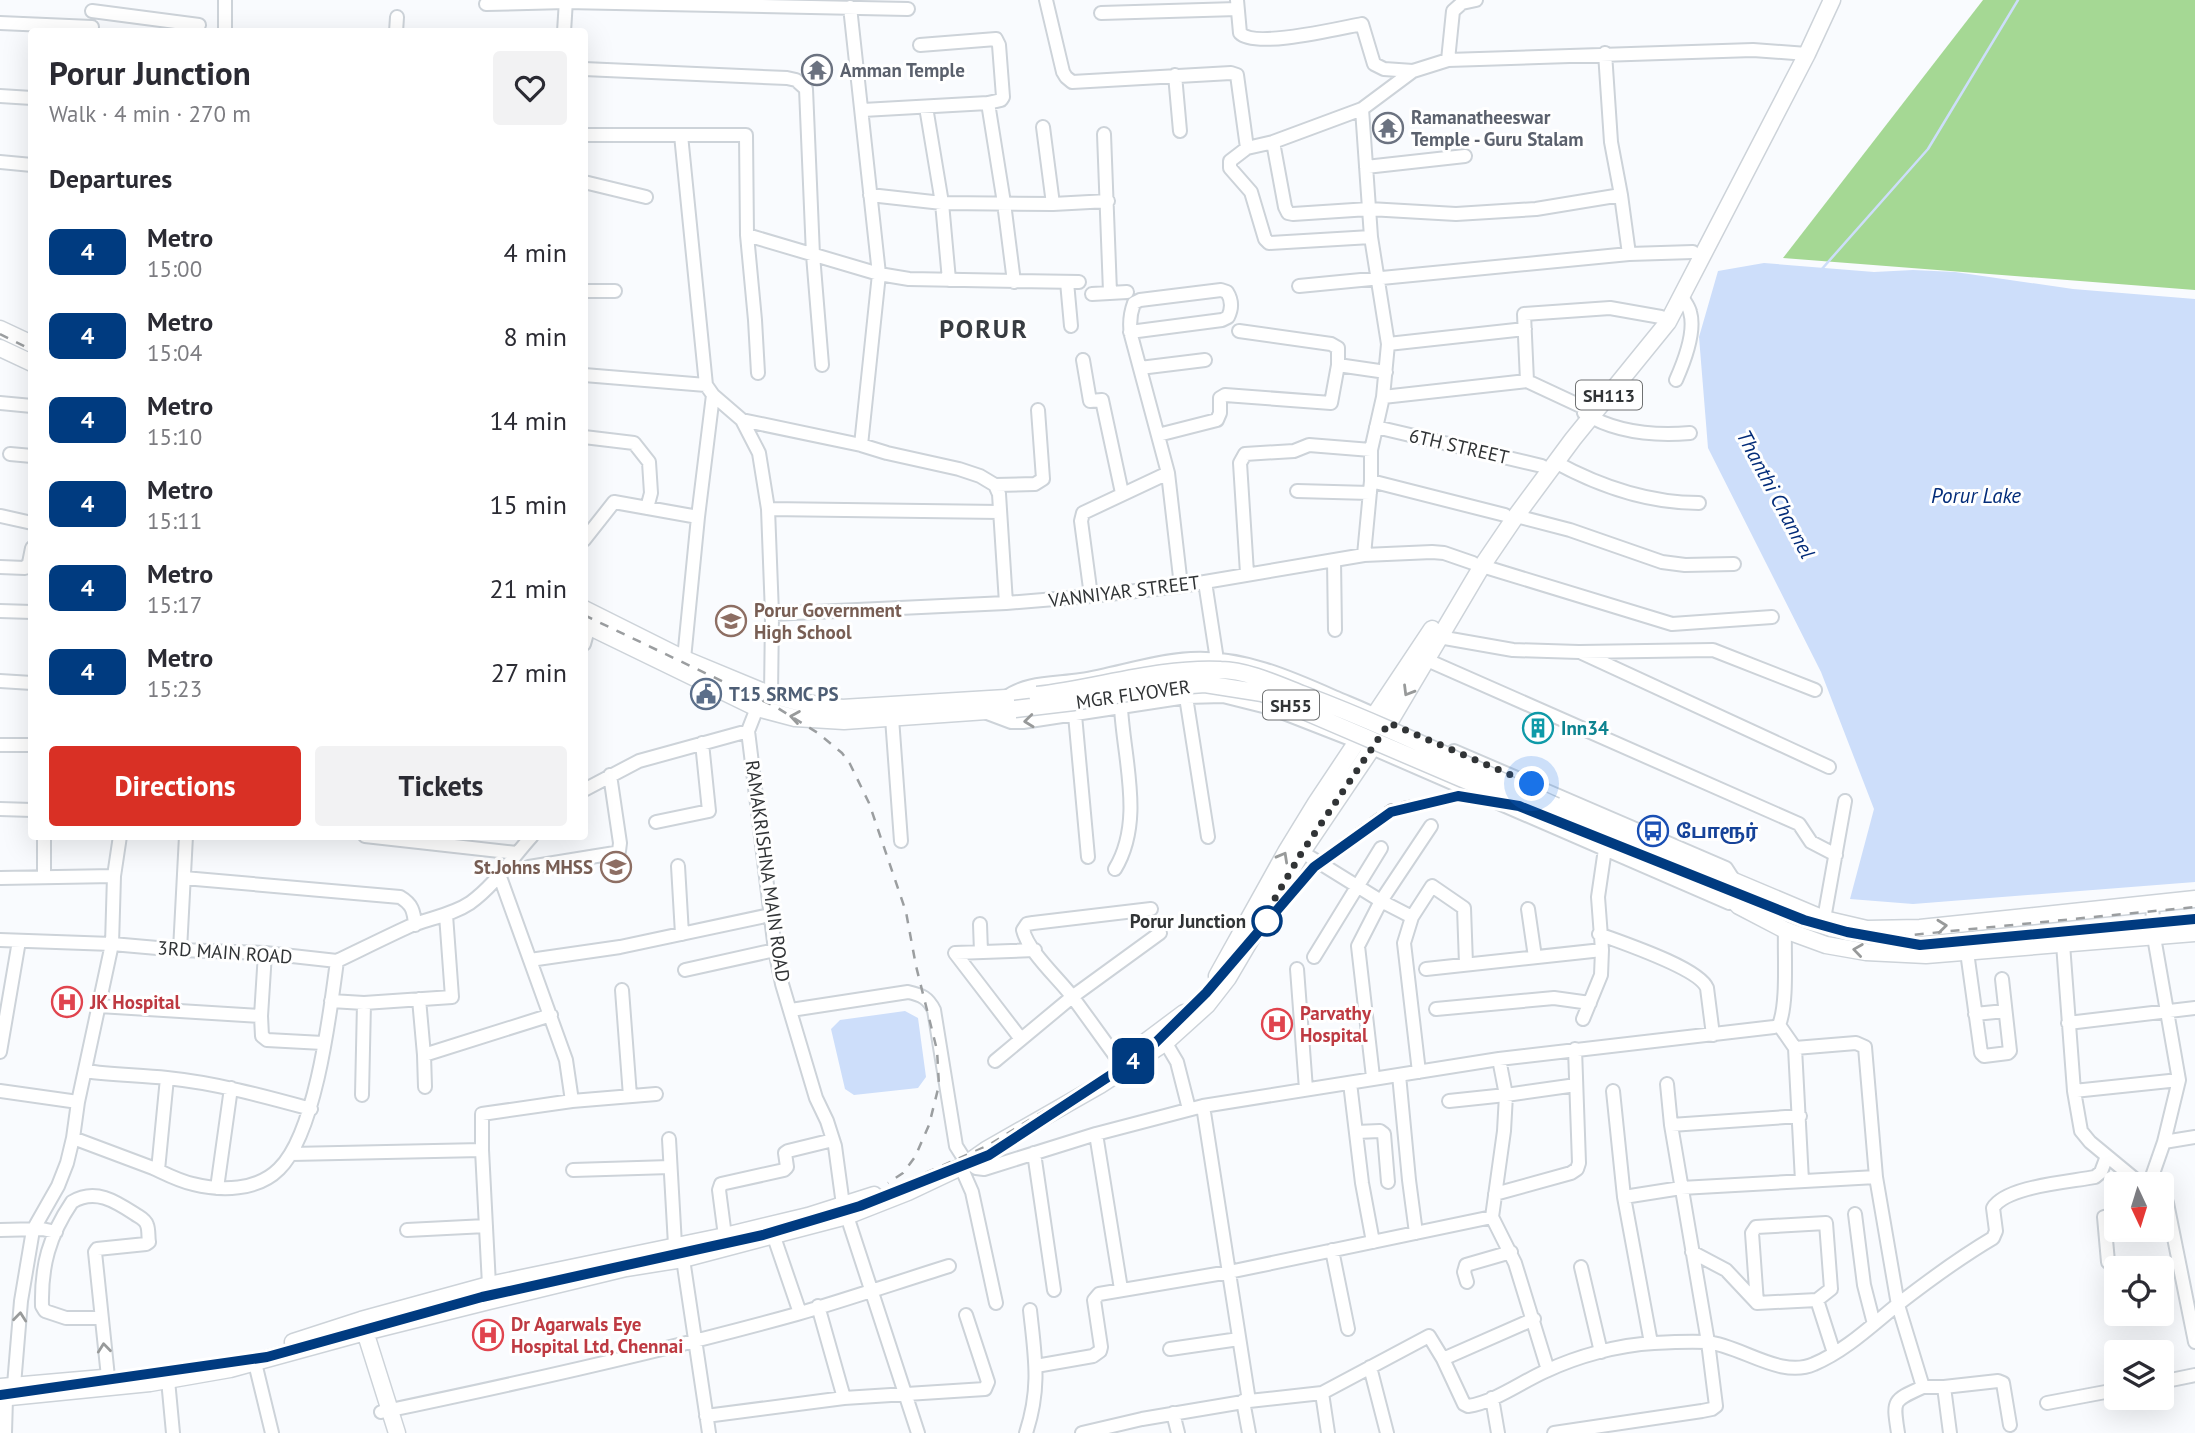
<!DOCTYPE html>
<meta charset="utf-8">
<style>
body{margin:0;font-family:"PT Sans","Noto Sans Tamil",sans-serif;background:#f2f2f3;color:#2b2b33;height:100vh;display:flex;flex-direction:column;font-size:26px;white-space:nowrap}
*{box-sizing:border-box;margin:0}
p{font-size:23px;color:#7c7c81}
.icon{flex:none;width:38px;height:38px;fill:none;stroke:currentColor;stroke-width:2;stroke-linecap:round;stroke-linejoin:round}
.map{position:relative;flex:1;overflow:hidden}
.details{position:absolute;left:28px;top:28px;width:560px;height:812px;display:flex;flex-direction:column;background:#fff;border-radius:7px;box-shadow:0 7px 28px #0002}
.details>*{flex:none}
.badge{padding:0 14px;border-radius:10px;font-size:24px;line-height:46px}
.needle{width:46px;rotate:176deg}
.buttons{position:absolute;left:2104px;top:1172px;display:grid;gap:14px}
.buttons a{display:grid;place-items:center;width:70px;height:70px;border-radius:7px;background:#fff;box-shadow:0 7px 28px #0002;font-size:35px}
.you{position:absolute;width:35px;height:35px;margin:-18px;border:5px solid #fff;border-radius:50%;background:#1a73e8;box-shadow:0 0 0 10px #1a73e833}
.map>.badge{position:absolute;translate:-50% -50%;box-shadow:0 0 0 4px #fff}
h2{padding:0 21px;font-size:26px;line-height:63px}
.round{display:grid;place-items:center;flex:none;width:74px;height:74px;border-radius:7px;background:#f2f2f3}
.headline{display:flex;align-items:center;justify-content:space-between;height:119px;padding:0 21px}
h1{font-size:33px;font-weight:800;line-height:52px}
.cta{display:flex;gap:14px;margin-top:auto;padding:14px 21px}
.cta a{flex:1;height:80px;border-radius:7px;background:#d93025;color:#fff;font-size:28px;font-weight:800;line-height:80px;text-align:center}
.cta a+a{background:#f2f2f3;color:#2b2b33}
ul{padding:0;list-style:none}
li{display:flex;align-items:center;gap:21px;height:84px;padding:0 21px}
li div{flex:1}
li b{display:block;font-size:26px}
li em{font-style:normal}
li .badge{min-width:77px;font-weight:700;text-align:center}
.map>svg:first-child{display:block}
.green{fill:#a5d894}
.water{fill:#cddefa}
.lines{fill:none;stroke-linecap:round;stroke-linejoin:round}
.stream{stroke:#cddefa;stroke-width:2.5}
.minor-casing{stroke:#cdd3d9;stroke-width:16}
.major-casing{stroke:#cdd3d9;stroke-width:19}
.minor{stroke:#fff;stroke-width:12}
.major{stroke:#fff;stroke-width:16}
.rail{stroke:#9b9ea0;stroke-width:2.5;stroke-dasharray:9 9;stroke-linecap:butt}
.major-bridge-casing{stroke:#cdd3d9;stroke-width:19;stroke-linecap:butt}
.major-bridge{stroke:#fff;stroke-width:16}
.oneway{stroke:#989a9a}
.line-casing{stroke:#fff;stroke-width:16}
.line{stroke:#003b80;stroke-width:10}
.walk{stroke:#313436;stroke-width:7;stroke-dasharray:0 12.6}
.stop-dot{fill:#fff;stroke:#003b80;stroke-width:3.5}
.labels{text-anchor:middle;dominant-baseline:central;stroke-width:6;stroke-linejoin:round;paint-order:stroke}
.shield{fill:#fff;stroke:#6f7172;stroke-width:2}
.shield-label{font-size:18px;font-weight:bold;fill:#313436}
.worship-label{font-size:19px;font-weight:bold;fill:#5b616d;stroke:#fff;text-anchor:start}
.street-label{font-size:19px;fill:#313436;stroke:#fff}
.education-label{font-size:19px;font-weight:bold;fill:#785e54;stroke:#fff;text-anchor:start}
.service-label{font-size:19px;font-weight:bold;fill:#4e5e75;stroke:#fff;text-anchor:start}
.culture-label{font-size:19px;font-weight:bold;fill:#0d838f;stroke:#fff;text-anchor:start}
.transit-label{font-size:19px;font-weight:bold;fill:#164399;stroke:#fff;text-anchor:start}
.stop-label{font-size:19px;font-weight:bold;fill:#313436;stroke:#fff;text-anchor:end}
.health-label{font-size:19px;font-weight:bold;fill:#be3a42;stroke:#fff;text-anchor:start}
.water-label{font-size:21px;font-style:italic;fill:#032c79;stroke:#fff}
.district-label{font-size:26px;font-weight:bold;letter-spacing:2px;fill:#383c41;stroke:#fff}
</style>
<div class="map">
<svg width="2195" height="1433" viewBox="0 0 2195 1433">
<rect width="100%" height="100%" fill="#f9fbfe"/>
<path class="green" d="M1983 0H2195V290L1783 258Z"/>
<path class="water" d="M1764 263 1874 272 1913 270 1955 272 2073 289 2195 299V882L1913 904 1850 899 1874 809 1821 672 1708 448 1699 337 1718 271Z
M905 1011 918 1018 926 1077 918 1088 854 1095 845 1089 831 1029 840 1020Z"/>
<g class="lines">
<path class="stream" d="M1821 270 1928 149 2018 0"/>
<g class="minor-casing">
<path id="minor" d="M1046 0 1063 72 1066 77 1072 82 1231 73 1237 75 1247 148
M1237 0 1240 33C1255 49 1340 28 1362 24L1374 64 1384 69 1413 71
M486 4 566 2 908 9
M850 7 879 274 861 445
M92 11 199 25
M1101 13 1237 9
M0 23 92 27
M225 32V0
M396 32 397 17
M564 32 566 0
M1605 53 1611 142 1621 195
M1448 60 1453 11 1462 3 1476 0
M584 69 787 78 796 80 806 89 813 255 822 365
M1175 75 1180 131
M0 96 32 98
M988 103 1004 203 1014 282
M926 107 942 203 949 280
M1362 109 1371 237 1388 344 1383 397 1371 450V481L1364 555
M863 110 988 103 1001 100 1003 97 999 45 996 39 920 45
M1043 127 1053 204
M1104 134 1110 292
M584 135H746L747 235 755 320 758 373
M681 135 706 385
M1273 142 1285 207 1288 213 1293 214 1369 209 1456 214 1536 209 1621 195 1629 254
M0 162 32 165
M1366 167 1465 156
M584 182 646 197
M870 195 942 203 1053 204 1108 201
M747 235 879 274 909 279 1079 282
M1371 237 1269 243 1265 239 1251 192 1230 168V161L1247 148 1273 142 1362 109 1413 71 1448 60 1753 50 1807 54
M1067 282 1071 326
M1299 286 1629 254 1693 252
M584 291H615
M1092 294 1127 292
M1130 332 1222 320 1228 317C1232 309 1232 300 1227 292L1221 290 1140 300 1134 303C1130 314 1129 323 1131 335L1168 473 1181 586
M1388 344 1525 329
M1083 360 1090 401 1102 400 1122 493
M1338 365 1386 372
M1140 368 1205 360
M584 375 706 385 713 395 742 420 759 453 768 509 772 614 771 695
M1676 380C1684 362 1696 332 1690 312 1689 307 1685 302 1682 297
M1527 381 1524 314 1610 308 1661 317
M1383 397 1527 381 1587 409
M0 403 32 406
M1584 413C1616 433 1653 436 1690 433
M742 420 861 445 887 453 959 469 980 476 995 485 999 494 1006 603
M1376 427 1542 466
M1158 435 1217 420 1220 413V398L1225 395 1331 403 1338 365V348L1331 344 1239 331
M584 437 634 443 649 462 651 493 647 508
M10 454 32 456
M1555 462C1599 486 1648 503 1699 503
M1371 481 1505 515
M995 485 1035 484 1043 479 1038 410
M1297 491 1370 493
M768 509 1000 512
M1 516 32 523
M1516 516 1570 530 1662 562 1685 565 1734 564
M584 540 614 502 698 517
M1334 560 1335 630
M1482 566 1672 624 1772 617
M0 567 25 568 29 563 32 548
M1247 573 1240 463 1245 454 1294 451 1309 445 1371 450
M1205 582 1217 660
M1091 596 1081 521 1083 513 1168 473
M0 611 32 612
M772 614 1006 603 1091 596 1181 586 1364 555 1432 552 1444 553 1473 563
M1439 637 1513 650 1579 652 1713 650 1815 690
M584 644 589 626
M1582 653 1829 767
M684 659 698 517 713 395
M1427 660 1799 824 1811 842 1836 855
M0 681 32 683
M1186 697 1208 837
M1005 698C1025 682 1056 684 1081 680 1118 674 1154 661 1191 659 1241 656 1289 677 1334 697 1350 704 1367 710 1383 719
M757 708 748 731 775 950 782 984 816 1098 827 1121 835 1146 843 1205
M987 713 1011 722H1023L1186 697 1223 696 1271 708 1358 742 1729 903
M1075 715 1088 857
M892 718 901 841
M0 745H32
M1454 751 1726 868 1735 882
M584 790 639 761 748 731
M0 809 32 810
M656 822 709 811 702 743
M44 836V877
M365 836 517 853
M1302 852 1381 901 1412 917
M678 866 682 934
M529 867 615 853 619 851 620 843 610 775
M1115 869C1144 821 1124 761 1121 708
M500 877 566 1060 572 1101
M0 878 114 876
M184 878 400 897C412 904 414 911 415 925
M2152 904 2154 937 2179 1080
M1528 909 1535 957
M1824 919 1845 801
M980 924 981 952
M1599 934C1623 943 1699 968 1707 988L1713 1035
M0 940 112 944 180 950 265 953 337 961
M2063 944 2074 1091 2081 1131 2090 1142 2142 1185
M180 950 186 836
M1967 952 1981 1053 1984 1056 2008 1053 2010 1051 2002 979
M265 953 261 1016 262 1036 267 1040 323 1043
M1314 957 1381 848
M530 960 620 947 770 915
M337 961C362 949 386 937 410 926 430 918 452 915 470 903 496 884 511 859 532 836
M1297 969 1306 1089
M1426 969 1602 950
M685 970 775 950
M622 990 630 1096
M419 999 424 1055 425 1087
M331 1001 364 1003 452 997 446 915
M99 1006 261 1016
M1436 1009 1554 998 1590 1003
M791 1010 908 992C922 995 928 998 934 1010L956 1146 963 1157
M1975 1014 2005 1011
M1583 1019 1601 975 1602 950 1598 897 1605 849
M2068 1023 2195 1008
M1779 1025 1795 1048 1856 1043 1865 1047 1876 1177 1898 1305 1923 1387C1892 1401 1893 1400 1898 1433
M1779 1025C1788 1002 1784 956 1785 930
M1161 1035 1177 1062 1189 1109
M1021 1039 955 953 1035 950
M1795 1048 1802 1181
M0 1052 19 941
M424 1055 551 1015
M1499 1059 1506 1095 1504 1131 1492 1217 1515 1263 1548 1370
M995 1061 1072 997 1160 933
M1125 1069C1107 1045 1089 1019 1071 995 1057 977 1028 951 1023 930L1027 924 1033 923 1151 909
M85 1071C112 1075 139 1075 167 1078 216 1083 263 1096 311 1109
M1419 1072 1404 943 1412 917 1432 886 1464 908 1466 964
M1399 1075 1409 1180 1416 1233
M1373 1077 1358 946 1381 901 1431 826
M1350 1083 1362 1183 1373 1242
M0 1091 78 1102
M1613 1091 1624 1197 1651 1343
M2074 1091 2179 1080 2164 1142 2149 1185
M362 1095 364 1003
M1449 1101 1506 1095 1576 1085
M1203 1106 1249 1401 1322 1393 1328 1433
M1671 1125 1800 1116
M1356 1132 1380 1131 1384 1134 1388 1182
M1096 1134 1121 1289
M73 1138C100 1148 127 1158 153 1168 166 1174 179 1181 193 1184 221 1191 257 1191 279 1169 316 1133 330 1013 337 961
M669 1139 675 1245
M2164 1142 2195 1137
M1034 1153 1054 1290
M291 1154 482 1150
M968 1162 976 1168 984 1169 1096 1134 1203 1106 1499 1059 1774 1027 1779 1025
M961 1167 972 1192 996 1303
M158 1170 167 1078
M573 1170 670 1167
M217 1188 231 1088
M1495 1194 1571 1173 1577 1169 1579 1163 1575 1049
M1624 1197 1681 1188 1876 1177
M2161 1203H2167L2195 1342
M1855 1214 1864 1285 1874 1324
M847 1216 918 1433
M0 1230 42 1229 56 1232
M407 1230 486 1226
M725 1236 719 1190 721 1184 784 1170 787 1167 785 1153 788 1151 833 1140
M774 1237 800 1313
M1332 1250 1348 1329
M1692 1252 1726 1270 1757 1303 1752 1233 1756 1227 1826 1223 1831 1289 1817 1300 1834 1353
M683 1259 709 1433
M2108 1262 2104 1217 2116 1214
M1581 1267 1601 1352
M1467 1282 1464 1272 1466 1265 1511 1252
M489 1285 482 1150V1114L572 1101 656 1094
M1757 1303 1817 1300
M818 1306 844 1398
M101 1318H66L45 1311 42 1306C41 1266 49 1236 72 1202 95 1188 115 1201 135 1214 139 1217 145 1219 147 1225 149 1230 148 1237 149 1242L146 1244 97 1249 95 1252 108 1377
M1170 1349 1239 1339
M1443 1359 1534 1319
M255 1363 272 1433
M1036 1366 1093 1356 1100 1351 1101 1347 1094 1300 1099 1294 1229 1272 1492 1217
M1370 1367 1387 1433
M168 1380 173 1433
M2161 1382 2195 1375
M14 1385 21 1301 33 1230 58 1186 67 1163 73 1138 78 1102 112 944 114 876 120 836
M1923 1387H1944L1998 1381 2003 1383 2010 1425
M1944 1387 1950 1433
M1322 1393 1429 1336 1443 1359 1464 1404 1468 1406C1495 1402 1521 1382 1546 1371 1578 1356 1618 1345 1654 1343 1671 1342 1690 1341 1707 1342 1742 1346 1781 1379 1814 1364 1845 1351 1871 1326 1897 1305 1928 1281 1959 1258 1993 1238L1996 1231 1993 1208C2006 1186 2070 1182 2095 1177L2101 1172 2107 1156
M1492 1398 1498 1433
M1243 1401 1249 1433
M2047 1403 2116 1390
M381 1412C520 1383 660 1352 797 1314 848 1299 898 1282 949 1266
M1173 1413 1178 1433
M706 1416 844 1398 985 1389 988 1382 966 1315
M5 1433 6 1398
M1026 1433C1041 1387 1035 1357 1030 1310
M1082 1433 1142 1419 1249 1401
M1554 1433 1702 1411 1712 1409 1716 1406 1708 1342 1671 1125 1667 1084"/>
</g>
<g class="major-casing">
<path id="major" d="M0 329 32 344
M0 348 32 363
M584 609 684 659 771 695 798 702 842 708 1024 697
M584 624 757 708 795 718 844 721 1015 709
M1556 806 1824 919 1867 929 1920 928 2195 899
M1549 816 1708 886 1731 898 1739 906 1785 930 1826 945 1866 952 1926 955 2195 933
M1217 976 1286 852 1316 803 1432 629
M1124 1058 1184 1013
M362 1322 397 1433
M293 1342 361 1320 489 1285 725 1236 808 1216 874 1195
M0 1387 103 1378
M0 1398 150 1383 230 1369 365 1332 489 1301 626 1268 683 1259 847 1216 908 1192 963 1166 986 1150 1100 1085 1166 1042 1207 1005 1228 978 1302 852 1389 723 1482 566 1516 516 1573 439 1668 322 1807 54 1832 0"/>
</g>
<use href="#minor" class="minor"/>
<use href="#major" class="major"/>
<path class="rail" d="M0 334 32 350
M584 615 776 707 818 733 842 753 850 764 869 803 906 912 916 966 937 1050 939 1085 929 1125 915 1157 903 1173 888 1183
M1899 941 1920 945 2195 919
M0 1391 266 1353 480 1293 762 1232 859 1202 987 1146 1143 1050 1203 992 1308 864 1389 805 1459 791 1520 800 1806 916 1848 929 1901 936 2195 907"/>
<g class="major-bridge-casing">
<path id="major-bridge" d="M1037 695C1098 688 1159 667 1221 670 1246 670 1279 685 1302 694 1388 726 1472 768 1556 806
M1015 709 1074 702 1163 687 1205 684 1262 693 1549 816"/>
</g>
<use href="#major-bridge" class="major-bridge"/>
</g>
<defs><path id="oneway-chevron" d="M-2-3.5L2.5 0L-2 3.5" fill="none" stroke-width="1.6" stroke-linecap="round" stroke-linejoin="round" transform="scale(1.75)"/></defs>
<g class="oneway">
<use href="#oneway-chevron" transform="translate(1408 691) rotate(121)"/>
<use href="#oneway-chevron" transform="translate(795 717) rotate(-171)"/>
<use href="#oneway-chevron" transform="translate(1029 721) rotate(174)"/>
<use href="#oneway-chevron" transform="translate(1283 857) rotate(-61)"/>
<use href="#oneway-chevron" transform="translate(1942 926) rotate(-6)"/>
<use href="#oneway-chevron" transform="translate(1858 950) rotate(-172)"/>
<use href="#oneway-chevron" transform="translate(20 1317) rotate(-84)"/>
<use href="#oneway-chevron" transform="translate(104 1348) rotate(-96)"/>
</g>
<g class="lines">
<g class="line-casing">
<path id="line" d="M0 1395 267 1357 482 1297 763 1235 860 1206 989 1155 1146 1052 1206 993 1314 867 1391 812 1458 796 1519 806 1804 920 1847 932 1920 945 2195 919"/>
</g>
<use href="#line" class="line"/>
<path class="walk" d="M1267 921V912L1302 852 1389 723 1532 784"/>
</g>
<defs>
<g id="temple-ring" transform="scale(1.575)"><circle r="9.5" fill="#fff" stroke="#6b7280" stroke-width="1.5"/><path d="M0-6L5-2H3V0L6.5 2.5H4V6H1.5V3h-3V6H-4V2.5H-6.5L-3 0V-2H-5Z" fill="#6b7280"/></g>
<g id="school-ring" transform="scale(1.575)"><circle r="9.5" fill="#fff" stroke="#8d6e63" stroke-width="1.5"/><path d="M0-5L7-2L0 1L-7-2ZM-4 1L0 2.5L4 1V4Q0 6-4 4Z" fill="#8d6e63"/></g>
<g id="civic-ring" transform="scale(1.575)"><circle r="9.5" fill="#fff" stroke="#5c6f8a" stroke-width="1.5"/><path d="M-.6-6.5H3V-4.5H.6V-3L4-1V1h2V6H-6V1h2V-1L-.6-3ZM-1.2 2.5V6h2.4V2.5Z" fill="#5c6f8a"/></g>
<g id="building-ring" transform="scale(1.575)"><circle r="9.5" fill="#fff" stroke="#0f9aa8" stroke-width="1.5"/><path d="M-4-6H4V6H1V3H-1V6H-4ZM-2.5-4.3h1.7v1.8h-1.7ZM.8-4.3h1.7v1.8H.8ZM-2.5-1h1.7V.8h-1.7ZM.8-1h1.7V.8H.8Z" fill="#0f9aa8"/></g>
<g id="bus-ring" transform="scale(1.575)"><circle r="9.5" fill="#fff" stroke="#1a4fb4" stroke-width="1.5"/><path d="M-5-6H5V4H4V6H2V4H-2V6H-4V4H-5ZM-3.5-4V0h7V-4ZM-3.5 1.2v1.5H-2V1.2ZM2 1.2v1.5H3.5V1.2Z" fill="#1a4fb4"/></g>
<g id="hospital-ring" transform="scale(1.575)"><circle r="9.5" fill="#fff" stroke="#e0444e" stroke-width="1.5"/><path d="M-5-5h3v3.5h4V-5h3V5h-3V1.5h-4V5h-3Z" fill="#e0444e"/></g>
</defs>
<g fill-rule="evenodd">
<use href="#temple-ring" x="817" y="70"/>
<use href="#temple-ring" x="1388" y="128"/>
<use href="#school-ring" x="731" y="621"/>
<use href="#civic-ring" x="706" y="694"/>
<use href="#building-ring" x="1538" y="728"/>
<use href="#bus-ring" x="1653" y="831"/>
<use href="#school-ring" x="616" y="867"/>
<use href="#hospital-ring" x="67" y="1002"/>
<use href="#hospital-ring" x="1277" y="1024"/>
<use href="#hospital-ring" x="488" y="1335"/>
</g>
<circle class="stop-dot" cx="1267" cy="921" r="14"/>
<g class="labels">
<g class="shield">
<rect x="1576" y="380.5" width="66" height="29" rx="5"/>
<rect x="1263" y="690.5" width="56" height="29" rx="5"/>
</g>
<g class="shield-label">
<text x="1609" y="395">SH113</text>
<text x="1291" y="705">SH55</text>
</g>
<g class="worship-label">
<text x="840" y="70">Amman Temple</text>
<text x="1411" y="117">Ramanatheeswar<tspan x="1411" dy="22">Temple - Guru Stalam</tspan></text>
</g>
<g class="street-label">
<text transform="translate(1459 446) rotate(13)">6TH STREET</text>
<text transform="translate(1124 591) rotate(-7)">VANNIYAR STREET</text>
<text transform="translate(1133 694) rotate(-8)">MGR FLYOVER</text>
<text transform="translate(768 871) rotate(82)">RAMAKRISHNA MAIN ROAD</text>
<text transform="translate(225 952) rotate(4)">3RD MAIN ROAD</text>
</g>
<g class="education-label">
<text x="754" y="610">Porur Government<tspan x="754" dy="22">High School</tspan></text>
<text x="593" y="867" text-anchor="end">St.Johns MHSS</text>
</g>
<g class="service-label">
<text x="729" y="694">T15 SRMC PS</text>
</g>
<g class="culture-label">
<text x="1561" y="728">Inn34</text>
</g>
<g class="transit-label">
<text x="1676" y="831">போரூர்</text>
</g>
<g class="stop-label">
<text x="1246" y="921">Porur Junction</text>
</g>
<g class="health-label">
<text x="90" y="1002">JK Hospital</text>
<text x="1300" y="1013">Parvathy<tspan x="1300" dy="22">Hospital</tspan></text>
<text x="511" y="1324">Dr Agarwals Eye<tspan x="511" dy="22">Hospital Ltd, Chennai</tspan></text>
</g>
<g class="water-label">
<text transform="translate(1776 494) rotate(62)">Thanthi Channel</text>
<text x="1976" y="495">Porur Lake</text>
</g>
<g class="district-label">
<text x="984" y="328">PORUR</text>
</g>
</g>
</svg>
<div class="buttons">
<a><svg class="needle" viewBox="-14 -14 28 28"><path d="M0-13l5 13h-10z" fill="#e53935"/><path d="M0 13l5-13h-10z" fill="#7c7c81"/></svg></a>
<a><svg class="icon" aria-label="locate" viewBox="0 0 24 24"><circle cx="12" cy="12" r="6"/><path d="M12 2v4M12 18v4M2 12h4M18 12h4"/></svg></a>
<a><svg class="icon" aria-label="layers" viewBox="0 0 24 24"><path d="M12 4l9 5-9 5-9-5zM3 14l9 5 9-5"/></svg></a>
</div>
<div class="you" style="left:1532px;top:784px"></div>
<b class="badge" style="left:1133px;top:1061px;background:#003b80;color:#fff">4</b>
<section class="details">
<div class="headline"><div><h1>Porur Junction</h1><p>Walk · 4 min · 270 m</p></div><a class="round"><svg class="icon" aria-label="heart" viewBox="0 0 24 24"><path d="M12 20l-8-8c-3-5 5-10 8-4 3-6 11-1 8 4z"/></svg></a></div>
<h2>Departures</h2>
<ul>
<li><span class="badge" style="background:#003b80;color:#fff">4</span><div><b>Metro</b><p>15:00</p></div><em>4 min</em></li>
<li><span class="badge" style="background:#003b80;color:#fff">4</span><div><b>Metro</b><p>15:04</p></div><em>8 min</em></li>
<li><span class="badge" style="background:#003b80;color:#fff">4</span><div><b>Metro</b><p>15:10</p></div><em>14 min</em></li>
<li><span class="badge" style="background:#003b80;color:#fff">4</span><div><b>Metro</b><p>15:11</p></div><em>15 min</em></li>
<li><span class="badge" style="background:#003b80;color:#fff">4</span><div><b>Metro</b><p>15:17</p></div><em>21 min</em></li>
<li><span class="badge" style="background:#003b80;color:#fff">4</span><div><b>Metro</b><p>15:23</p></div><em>27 min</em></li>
</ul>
<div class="cta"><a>Directions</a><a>Tickets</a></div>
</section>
</div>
